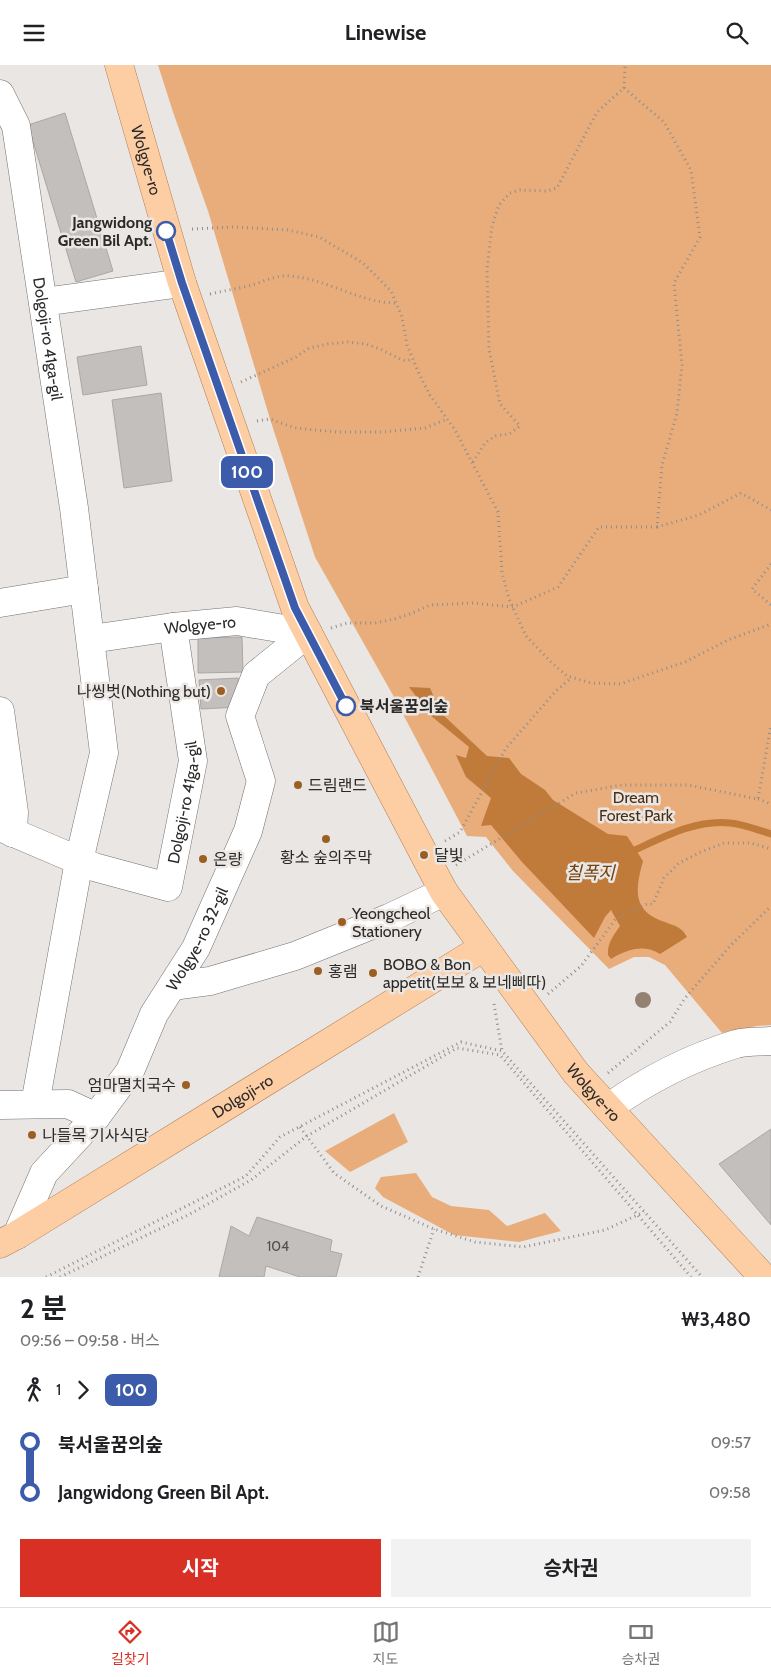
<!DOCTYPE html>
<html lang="ko">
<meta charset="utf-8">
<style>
body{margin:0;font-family:Cabin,"Noto Sans KR",sans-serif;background:#f2f2f2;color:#202124;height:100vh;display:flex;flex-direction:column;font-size:19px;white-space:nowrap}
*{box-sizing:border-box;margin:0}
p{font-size:16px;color:#757577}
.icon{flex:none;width:28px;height:28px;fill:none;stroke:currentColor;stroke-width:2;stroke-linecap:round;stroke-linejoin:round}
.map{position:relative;height:1212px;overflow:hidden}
.side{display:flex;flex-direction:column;background:#fff;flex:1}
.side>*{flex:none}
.badge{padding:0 10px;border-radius:8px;font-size:18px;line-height:32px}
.map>.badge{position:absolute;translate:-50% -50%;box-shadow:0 0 0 2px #fff}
.legs{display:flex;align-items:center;gap:8px;height:55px;padding:0 20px;font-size:16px}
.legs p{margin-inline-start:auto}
.summary{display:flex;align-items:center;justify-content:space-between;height:85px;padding:0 20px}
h1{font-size:28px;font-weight:700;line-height:38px}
.cta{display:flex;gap:10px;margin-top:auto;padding:10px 20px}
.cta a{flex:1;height:58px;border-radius:0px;background:#d93025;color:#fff;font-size:20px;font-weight:700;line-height:58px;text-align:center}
.cta a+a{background:#f2f2f2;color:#202124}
ul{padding:0 20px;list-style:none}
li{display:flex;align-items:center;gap:18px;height:50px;font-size:19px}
li i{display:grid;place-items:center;width:8px;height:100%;margin:0 6px;background:currentColor}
li i::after{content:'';width:12px;height:12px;margin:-6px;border:4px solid;border-radius:50%;background:#fff}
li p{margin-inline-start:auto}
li:first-child i{background:linear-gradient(#0000 50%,currentColor 0)}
li:last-child i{background:linear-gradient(currentColor 50%,#0000 0)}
header{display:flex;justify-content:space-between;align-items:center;height:65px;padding:0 20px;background:#fff;font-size:22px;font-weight:700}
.menu{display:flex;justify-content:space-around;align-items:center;height:70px;border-top:1px solid #e0e0e0;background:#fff;font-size:14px;color:#757577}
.menu a{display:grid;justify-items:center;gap:2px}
.menu .on{color:#d93025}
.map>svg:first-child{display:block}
.green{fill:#e9ad7b}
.water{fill:#c07a3a}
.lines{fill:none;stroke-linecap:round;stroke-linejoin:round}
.stream{stroke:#c07a3a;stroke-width:7}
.building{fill:#c2bfbc;stroke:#aaa7a4}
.minor-casing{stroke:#74716f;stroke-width:29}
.major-casing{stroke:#b27e51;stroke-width:29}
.path{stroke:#908d8b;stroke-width:3;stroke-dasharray:1 4;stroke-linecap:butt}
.minor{stroke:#fff;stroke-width:28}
.major{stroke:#fdcda4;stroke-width:28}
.tree{fill:#938171}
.line-1-casing{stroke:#fff;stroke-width:11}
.line-1{stroke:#3d5bab;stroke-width:8}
.stop-1-dot{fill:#fff;stroke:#3d5bab;stroke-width:2.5}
.poi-dot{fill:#9c5f23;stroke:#eae6e3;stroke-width:2}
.labels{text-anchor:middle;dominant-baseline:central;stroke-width:5;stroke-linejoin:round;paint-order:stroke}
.number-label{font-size:14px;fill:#514f4e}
.street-label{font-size:16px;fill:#2b2a29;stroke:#eae6e3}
.stop-label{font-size:16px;font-weight:bold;fill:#2b2a29;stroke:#eae6e3;text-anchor:end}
.poi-label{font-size:16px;fill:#2b2a29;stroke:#eae6e3;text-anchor:start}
.park-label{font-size:16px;fill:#4c2e13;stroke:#eae6e3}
.water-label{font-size:18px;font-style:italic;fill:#714212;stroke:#eae6e3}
</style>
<header><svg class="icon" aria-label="menu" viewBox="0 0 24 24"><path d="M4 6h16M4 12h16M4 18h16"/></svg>Linewise<svg class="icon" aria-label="search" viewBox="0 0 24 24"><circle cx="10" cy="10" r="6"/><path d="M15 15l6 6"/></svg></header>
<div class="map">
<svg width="771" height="1212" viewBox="0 0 771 1212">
<rect width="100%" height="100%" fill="#eae6e3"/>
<path class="green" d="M158 0H771V960L757 961 722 968 665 900 649 892H634L609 904 513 806 486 772 467 771 394 632 315 492 270 354 208 146 173 47Z
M394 1048 408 1077 350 1107 325 1086Z
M416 1108 432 1132 451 1141 489 1145 507 1161 545 1148 561 1166 519 1177 454 1170 383 1132 375 1123 381 1112Z"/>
<path class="water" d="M409 622 430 623 441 648 487 691 509 693 521 709 545 725 553 735 608 769 627 771 643 796C635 825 632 846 665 857 675 861 682 862 687 872L660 889C644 879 627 884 611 894L608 890C607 878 614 870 620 861L611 845 605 852 594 873 522 797 491 760 481 761 491 733 466 712 456 690 466 693 469 682 430 650Z"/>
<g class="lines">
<path class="stream" d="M635 785C663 772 697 754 730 758 743 759 758 765 771 769"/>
</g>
<path class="building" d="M65 48 113 206 76 217 28 60Z
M141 281 147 320 83 330 77 292Z
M161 328 172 416 124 423 112 335Z
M242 572 243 607 198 608V573Z
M238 613 240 642 201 644 199 615Z
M771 1064V1160L719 1099Z
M257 1152 332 1175 330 1186 342 1189 336 1212H300L266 1201 264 1212H219L231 1161 249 1171Z"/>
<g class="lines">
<g class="minor-casing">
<g id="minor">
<path id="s1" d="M0 29 16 61 74 443 104 688 79 796 35 1039"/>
<path d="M43 237 182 218"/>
<path d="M0 538 84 524"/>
<path id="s2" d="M91 574 173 562 237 556 308 568"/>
<path d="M0 646 14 747 13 768"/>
<path id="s3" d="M0 762 94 802 168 822 193 696 173 562"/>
<path d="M172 921 210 916 295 891 389 853 444 827"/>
<path d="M0 1040 68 1039 96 1052"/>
<path d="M608 1043C647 1015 690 993 736 979 747 976 760 977 771 976"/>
<path id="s4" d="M17 1170 44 1108 96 1052 130 1006 154 949 196 883 248 766 261 716 240 651 256 610 308 568"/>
</g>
</g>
<g class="major-casing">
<g id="major">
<path id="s5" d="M119 0 182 218 295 543 436 812 444 827 576 1008 763 1212"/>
<path id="s6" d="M0 1179 17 1170 484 882"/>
</g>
</g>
<path class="path" d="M624 23 664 57 691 105 700 172 674 218 682 300 677 348 662 400 657 462 699 450 741 428 771 445
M192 164 235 162 288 165 319 172 363 198 391 226 402 252 407 280 420 311 430 330 455 365 498 447 502 507 509 534 526 571 551 597 567 611 591 618 620 619 685 597 728 575 771 559
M210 229C223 226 235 224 248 221 261 218 274 210 289 211 326 213 359 238 396 238
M241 317 296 292 309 283 328 279 348 277 366 279 380 284 400 294 406 296 413 294
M257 356 270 354 295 363 337 367H383L425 363 447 354
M473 397 485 378 495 371 509 369 520 361 500 339 489 284 487 204 492 161 499 140 510 128 520 125 547 126 557 123 597 47 624 23 625 0
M771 499 752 524 771 540
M331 563 347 558H375L394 554 410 549 430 540 472 538 513 542 558 522 599 462H657
M758 734 771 739
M445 776 460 767 506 683 556 626 571 613
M456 800 576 728 622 720H688L758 734 771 660
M548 929 581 901 615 855 628 847 647 839H653L664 813 679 798 701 787 724 778H751L771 784
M494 939 502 986
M608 1008 670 957 685 933 731 880 771 841
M300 1062 334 1108 381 1141 434 1164 475 1177 523 1182 605 1165 644 1147
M46 1212 246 1111 280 1072 461 977 502 986 702 1212
M60 1212 188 1150 251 1115 307 1071 457 983 500 990 691 1212
M418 1212 434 1164"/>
<use href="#minor" class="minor"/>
<use href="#major" class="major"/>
</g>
<circle class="tree" cx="643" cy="935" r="8"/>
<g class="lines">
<g class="line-1-casing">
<path id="line-1" d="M166 166 182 218 295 543 346 641"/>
</g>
<use href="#line-1" class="line-1"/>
</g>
<g class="stop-1-dot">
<circle cx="166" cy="166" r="9"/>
<circle cx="346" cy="641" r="9"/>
</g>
<g class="poi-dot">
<circle cx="221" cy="626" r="5"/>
<circle cx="298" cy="720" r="5"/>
<circle cx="326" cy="774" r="5"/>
<circle cx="424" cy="790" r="5"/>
<circle cx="203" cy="794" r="5"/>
<circle cx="342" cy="857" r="5"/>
<circle cx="318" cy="906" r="5"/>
<circle cx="373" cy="908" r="5"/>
<circle cx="186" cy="1020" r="5"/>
<circle cx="32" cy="1070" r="5"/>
</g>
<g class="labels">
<g class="number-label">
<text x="278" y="1181">104</text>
</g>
<g class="street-label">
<text stroke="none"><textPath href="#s5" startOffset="99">Wolgye-ro</textPath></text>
<text stroke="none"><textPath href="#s1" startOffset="251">Dolgoji-ro 41ga-gil</textPath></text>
<text stroke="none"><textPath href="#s2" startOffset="110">Wolgye-ro</textPath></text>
<text stroke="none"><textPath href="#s3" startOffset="265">Dolgoji-ro 41ga-gil</textPath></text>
<text stroke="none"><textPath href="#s4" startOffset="350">Wolgye-ro 32-gil</textPath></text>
<text stroke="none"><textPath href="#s5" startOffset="1142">Wolgye-ro</textPath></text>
<text stroke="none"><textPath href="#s6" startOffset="284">Dolgoji-ro</textPath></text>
</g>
<g class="stop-label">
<text x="152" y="157">Jangwidong<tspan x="152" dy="18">Green Bil Apt.</tspan></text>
<text x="360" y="641" text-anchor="start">북서울꿈의숲</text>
</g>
<g class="poi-label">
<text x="211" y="626" text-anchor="end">나씽벗(Nothing but)</text>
<text x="308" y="720">드림랜드</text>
<text x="434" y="790">달빛</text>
<text x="326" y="792" text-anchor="middle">황소 숲의주막</text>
<text x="213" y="794">온량</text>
<text x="352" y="848">Yeongcheol<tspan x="352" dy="18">Stationery</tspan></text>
<text x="383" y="899">BOBO &amp; Bon<tspan x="383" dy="18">appetit(보보 &amp; 보네삐따)</tspan></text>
<text x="328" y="906">홍램</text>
<text x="176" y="1020" text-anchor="end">엄마멸치국수</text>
<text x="42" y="1070">나들목 기사식당</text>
</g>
<g class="park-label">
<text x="636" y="732">Dream<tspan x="636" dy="18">Forest Park</tspan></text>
</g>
<g class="water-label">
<text x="590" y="808">칠폭지</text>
</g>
</g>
</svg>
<b class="badge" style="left:247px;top:407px;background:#3d5bab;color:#fff">100</b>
</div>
<section class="side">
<div class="summary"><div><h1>2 분</h1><p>09:56 – 09:58 · 버스</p></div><b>₩3,480</b></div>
<div class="legs"><svg class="icon" aria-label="walk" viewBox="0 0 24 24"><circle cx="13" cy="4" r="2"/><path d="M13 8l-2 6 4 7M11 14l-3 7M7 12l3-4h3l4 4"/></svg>1<svg class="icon" aria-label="forward" viewBox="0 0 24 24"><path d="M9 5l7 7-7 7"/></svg><b class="badge" style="background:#3d5bab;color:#fff">100</b></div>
<ul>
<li><i style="color:#3d5bab"></i><b>북서울꿈의숲</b><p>09:57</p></li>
<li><i style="color:#3d5bab"></i><b>Jangwidong Green Bil Apt.</b><p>09:58</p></li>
</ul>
<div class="cta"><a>시작</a><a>승차권</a></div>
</section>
<nav class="menu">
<a class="on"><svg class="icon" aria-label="directions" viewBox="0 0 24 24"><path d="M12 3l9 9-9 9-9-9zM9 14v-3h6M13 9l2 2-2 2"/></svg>길찾기</a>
<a><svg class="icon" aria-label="map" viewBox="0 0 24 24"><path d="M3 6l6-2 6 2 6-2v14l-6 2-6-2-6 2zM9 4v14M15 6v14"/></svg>지도</a>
<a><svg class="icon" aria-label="tickets" viewBox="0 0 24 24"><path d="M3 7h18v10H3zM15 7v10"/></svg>승차권</a>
</nav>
